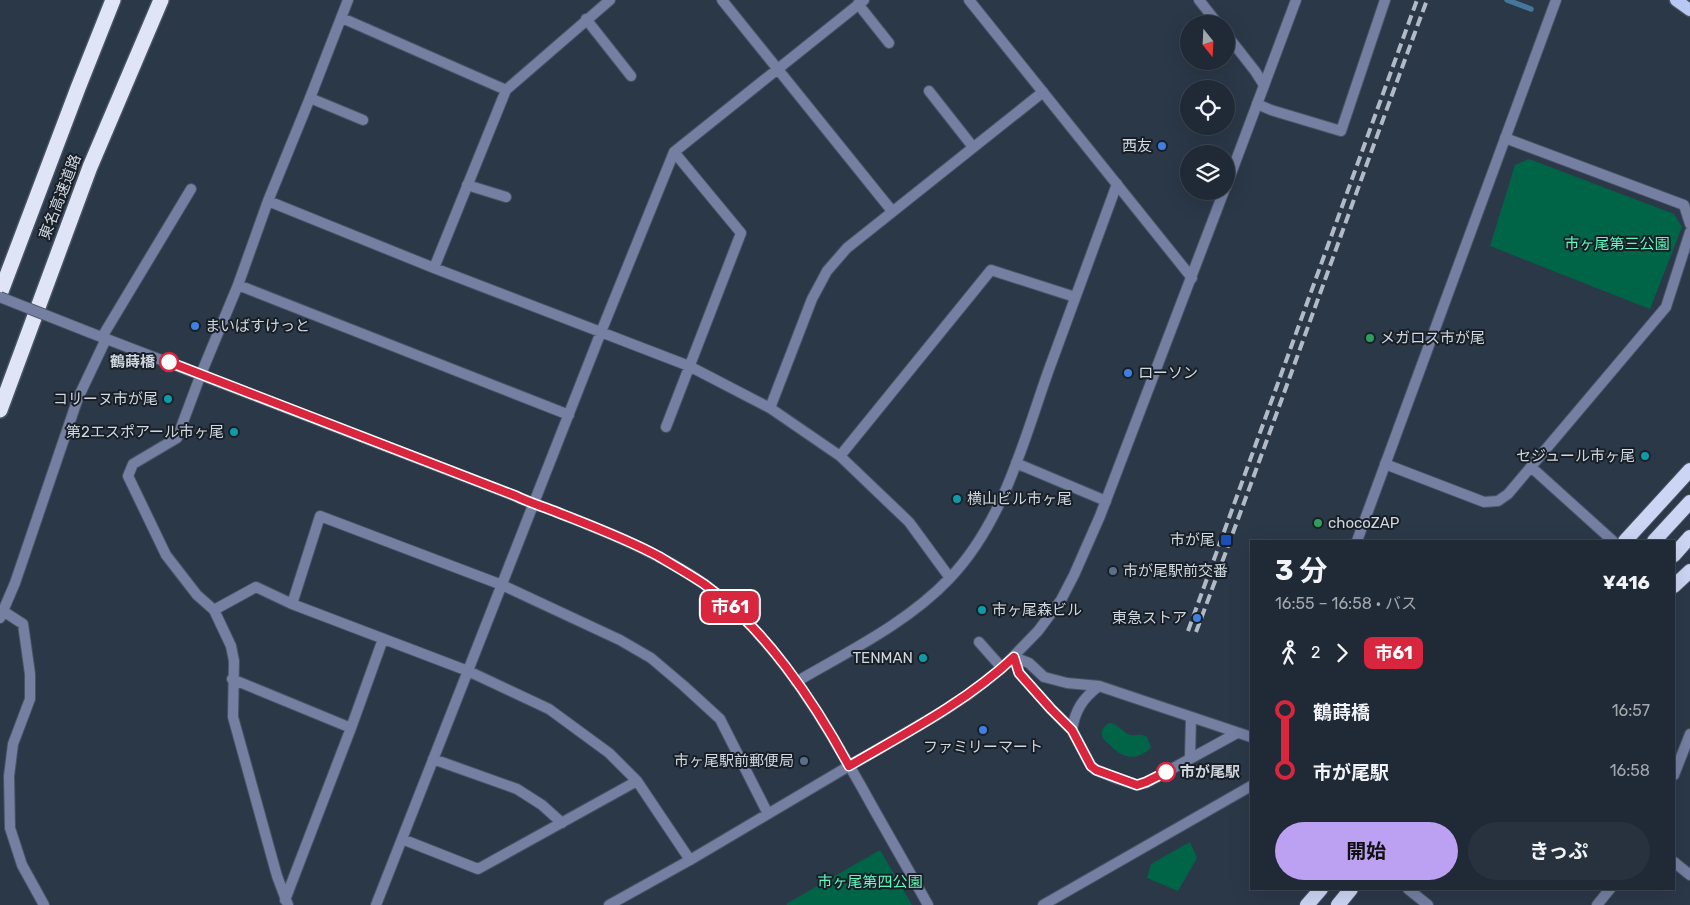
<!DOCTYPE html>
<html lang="ja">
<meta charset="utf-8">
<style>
body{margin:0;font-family:Rubik,"Noto Sans JP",sans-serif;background:#28323e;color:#f1f3f6;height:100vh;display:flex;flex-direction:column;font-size:19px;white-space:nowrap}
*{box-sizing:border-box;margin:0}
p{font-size:16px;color:#a2a7ad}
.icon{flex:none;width:28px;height:28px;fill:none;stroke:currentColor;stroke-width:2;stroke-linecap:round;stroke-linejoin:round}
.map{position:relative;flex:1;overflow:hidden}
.side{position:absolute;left:1250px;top:540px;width:425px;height:350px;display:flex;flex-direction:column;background:#202a36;border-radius:0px;box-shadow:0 5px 20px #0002,0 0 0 1px #3d4651}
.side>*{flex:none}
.badge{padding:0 10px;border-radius:8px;font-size:18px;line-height:32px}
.needle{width:32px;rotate:162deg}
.tools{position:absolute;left:1180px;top:15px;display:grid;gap:10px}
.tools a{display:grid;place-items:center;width:55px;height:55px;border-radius:50%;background:#202a36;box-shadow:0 5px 20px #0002,0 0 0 1px #3d4651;font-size:25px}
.map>.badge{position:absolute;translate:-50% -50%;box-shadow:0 0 0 2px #fff}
.legs{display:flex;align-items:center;gap:8px;height:55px;padding:0 25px;font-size:16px}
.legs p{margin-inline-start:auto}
.head{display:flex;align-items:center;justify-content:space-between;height:85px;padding:0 25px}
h1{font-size:28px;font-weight:700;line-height:38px}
.cta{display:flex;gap:10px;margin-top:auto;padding:10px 25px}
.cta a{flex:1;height:58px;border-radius:30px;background:#bca0f2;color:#111;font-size:20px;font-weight:700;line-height:58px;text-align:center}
.cta a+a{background:#28323e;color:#f1f3f6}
ul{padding:0 25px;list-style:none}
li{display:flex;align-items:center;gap:18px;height:60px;font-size:19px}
li i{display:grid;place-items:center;width:8px;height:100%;margin:0 6px;background:currentColor}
li i::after{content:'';width:12px;height:12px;margin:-6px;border:4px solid;border-radius:50%;background:#202a36}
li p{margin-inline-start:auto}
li:first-child i{background:linear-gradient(#0000 50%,currentColor 0)}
li:last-child i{background:linear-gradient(currentColor 50%,#0000 0)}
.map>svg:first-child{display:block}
.green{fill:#006547}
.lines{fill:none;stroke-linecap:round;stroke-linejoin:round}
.stream{stroke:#46779b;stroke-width:5.5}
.service-casing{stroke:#485463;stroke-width:12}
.minor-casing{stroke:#485463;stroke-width:12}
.tertiary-casing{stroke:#485463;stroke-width:12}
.primary-casing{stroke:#485463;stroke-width:15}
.trunk-casing{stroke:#485463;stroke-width:16}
.motorway-casing{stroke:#485463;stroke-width:18}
.service{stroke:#747fa2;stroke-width:10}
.minor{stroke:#747fa2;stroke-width:10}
.tertiary{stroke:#747fa2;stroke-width:10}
.primary{stroke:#b9c7f3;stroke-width:12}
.trunk{stroke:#ccd6f4;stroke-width:14}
.motorway{stroke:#dfe5f6;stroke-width:15}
.rail{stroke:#b1bac5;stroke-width:4;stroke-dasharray:10 5;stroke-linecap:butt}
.tertiary-bridge-casing{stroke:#485463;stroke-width:12;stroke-linecap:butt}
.tertiary-bridge{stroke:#747fa2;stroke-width:10}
.line-1-casing{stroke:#fff;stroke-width:11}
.line-1{stroke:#d7263d;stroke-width:8}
.shop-dot{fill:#3f7fe0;stroke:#191f26;stroke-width:2}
.leisure-dot{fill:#2e9e5b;stroke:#191f26;stroke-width:2}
.stop-1-dot{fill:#fff;stroke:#d7263d;stroke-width:2.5}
.culture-dot{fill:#0f9aa8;stroke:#191f26;stroke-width:2}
.transit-dot{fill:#1a4fb4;stroke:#191f26;stroke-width:2}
.service-dot{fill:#5c6f8a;stroke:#191f26;stroke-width:2}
.labels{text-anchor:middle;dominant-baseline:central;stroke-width:4;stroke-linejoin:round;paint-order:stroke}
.poi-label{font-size:15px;fill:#ced6e0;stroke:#191f26;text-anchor:end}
.street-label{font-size:15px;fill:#ced6e0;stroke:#191f26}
.park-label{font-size:15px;fill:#5ff9be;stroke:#191f26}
.stop-label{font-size:15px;font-weight:bold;fill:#ced6e0;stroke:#191f26;text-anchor:end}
</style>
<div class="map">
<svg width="1690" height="905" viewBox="0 0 1690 905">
<rect width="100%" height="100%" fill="#2b3848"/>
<path class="green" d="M1529 159 1674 214 1682 227 1650 309 1490 246 1515 165Z
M1109 723C1120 724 1123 734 1131 735 1138 736 1139 733 1147 737L1151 748C1137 761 1122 759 1110 745 1106 742 1101 738 1102 732 1102 728 1106 725 1109 723Z
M1190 842 1197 858 1178 891 1147 878 1151 864Z
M880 850 912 905H787L786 904Z"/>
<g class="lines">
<path class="stream" d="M1507 0 1531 9"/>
<g class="service-casing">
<path id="service" d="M858 4 889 43
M586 19 631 76
M929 91 973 147
M310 98 363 120
M1257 104 1271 110 1341 131 1385 0
M467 185 506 197
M102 337 191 189
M979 642 1002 668
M1014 657 1019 673 1051 709 1072 730 1091 766 1096 770 1115 778 1137 785 1146 783 1237 733
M1014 657 1029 663 1044 677 1067 683 1099 686 1251 737
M1072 730C1075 710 1083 698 1099 686
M1190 757 1191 717"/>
</g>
<g class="minor-casing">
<path id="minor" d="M722 0 892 211
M1199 0 1218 24
M342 18 506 90
M1226 34 1255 71 1264 85
M1505 138 1684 205 1690 224
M268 201 434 268 689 366 770 408 840 456 909 522 950 578
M434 268 506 90 610 0
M238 285 569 415
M770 408 812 299 827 271 847 248 1043 92
M666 427 741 233 674 152
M840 456 991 270 1075 297
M1016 463 1106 501
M1385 464 1484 502 1498 501 1508 494 1666 307 1690 232
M1531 467 1613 541
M292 604 320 516 502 585 620 640 651 658 684 686 720 719 768 814
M214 610 256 587 292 604 468 671 549 709 609 753 637 781 690 860
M3 611 23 624 30 674V699L13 744 9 776 10 828 22 865 44 905
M0 618 15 583 78 398 106 339
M232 679 351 728
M796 682C849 651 907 623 949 579 1003 523 1023 443 1048 372 1071 309 1094 247 1117 184
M433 759 517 789 542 805 562 823
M1674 775 1690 734
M402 839 478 869 637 781
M1674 862 1690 875
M285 900 351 728 383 639
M288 905 277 876 233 717 234 661 231 646 214 610 197 595 166 555 128 476 133 464 177 438 201 374 238 285 268 201 310 98 348 0
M376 905 601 332 674 152 864 0
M609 905 690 860 849 766
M1597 905 1610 889"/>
</g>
<g class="tertiary-casing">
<path id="tertiary" d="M969 0 1192 278
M1226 187 1296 0
M91 333 515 496C528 502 541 506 554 511 605 532 659 552 704 584 774 635 819 713 861 786 883 826 906 865 928 905
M1357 541 1556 0
M849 766 940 713 969 694 1002 668 1038 631 1061 600 1074 575 1100 516 1224 191
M1408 889 1428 905
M1043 905 1251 786"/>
</g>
<g class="primary-casing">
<path id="primary" d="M1676 0 1690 10"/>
</g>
<g class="trunk-casing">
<path id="trunk" d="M1625 541 1690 470
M1654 541 1690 502
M1674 555 1690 537
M1674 586 1690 571
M1307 905 1321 889
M1338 905 1351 889"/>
</g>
<g class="motorway-casing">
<path id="motorway" d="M0 294 78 88 113 0
M0 410 90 167 161 0"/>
</g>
<use href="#service" class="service"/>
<use href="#minor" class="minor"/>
<use href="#tertiary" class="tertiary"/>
<use href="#primary" class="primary"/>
<use href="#trunk" class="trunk"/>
<use href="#motorway" class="motorway"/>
<path class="rail" d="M1188 631 1417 0
M1196 632C1275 422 1349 210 1427 0"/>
<g class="tertiary-bridge-casing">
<path id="tertiary-bridge" d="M0 297 91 333"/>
</g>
<use href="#tertiary-bridge" class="tertiary-bridge"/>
</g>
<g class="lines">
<g class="line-1-casing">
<path id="line-1" d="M169 362 516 496C528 502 541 506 554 511 589 525 625 538 658 556 673 565 689 574 704 584 764 627 814 701 849 766 906 733 966 702 1014 657L1019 673 1051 709 1072 730 1091 766 1096 770 1137 785 1146 782 1166 772"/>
</g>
<use href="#line-1" class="line-1"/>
</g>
<g class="shop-dot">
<circle cx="1162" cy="146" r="5"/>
<circle cx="195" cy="326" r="5"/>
<circle cx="1128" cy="373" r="5"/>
<circle cx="1197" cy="618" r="5"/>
<circle cx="983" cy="730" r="5"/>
</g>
<g class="leisure-dot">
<circle cx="1370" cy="338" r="5"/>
<circle cx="1318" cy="523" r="5"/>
</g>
<g class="stop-1-dot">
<circle cx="169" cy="362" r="9"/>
<circle cx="1166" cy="772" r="9"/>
</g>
<g class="culture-dot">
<circle cx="168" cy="399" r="5"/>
<circle cx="234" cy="432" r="5"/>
<circle cx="1645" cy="456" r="5"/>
<circle cx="957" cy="499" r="5"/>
<circle cx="982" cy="610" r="5"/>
<circle cx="923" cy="658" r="5"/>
</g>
<rect class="transit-dot" x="1220" y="534" width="12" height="12" rx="2.5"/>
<g class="service-dot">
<circle cx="1113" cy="571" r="5"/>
<circle cx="804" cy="761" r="5"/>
</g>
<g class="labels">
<g class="poi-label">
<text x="1152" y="146">西友</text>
<text x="205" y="326" text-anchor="start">まいばすけっと</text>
<text x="1380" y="338" text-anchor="start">メガロス市が尾</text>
<text x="1138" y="373" text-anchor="start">ローソン</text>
<text x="158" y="399">コリーヌ市が尾</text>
<text x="224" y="432">第2エスポアール市ヶ尾</text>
<text x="1635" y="456">セジュール市ヶ尾</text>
<text x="967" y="499" text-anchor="start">横山ビル市ヶ尾</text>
<text x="1328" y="523" text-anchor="start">chocoZAP</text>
<text x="1215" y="540">市が尾</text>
<text x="1123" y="571" text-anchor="start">市が尾駅前交番</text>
<text x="992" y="610" text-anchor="start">市ヶ尾森ビル</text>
<text x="1187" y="618">東急ストア</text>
<text x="913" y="658">TENMAN</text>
<text x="983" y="747" text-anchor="middle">ファミリーマート</text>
<text x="794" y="761">市ヶ尾駅前郵便局</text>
</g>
<g class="street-label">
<text transform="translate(60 197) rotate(-69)">東名高速道路</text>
</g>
<g class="park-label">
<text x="1617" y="244">市ヶ尾第三公園</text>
<text x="870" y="882">市ヶ尾第四公園</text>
</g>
<g class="stop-label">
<text x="155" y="362">鶴蒔橋</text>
<text x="1180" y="772" text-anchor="start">市が尾駅</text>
</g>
</g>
</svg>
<div class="tools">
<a><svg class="needle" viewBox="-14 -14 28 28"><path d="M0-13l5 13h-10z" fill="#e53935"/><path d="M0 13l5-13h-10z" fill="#a2a7ad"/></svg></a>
<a><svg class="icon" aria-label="locate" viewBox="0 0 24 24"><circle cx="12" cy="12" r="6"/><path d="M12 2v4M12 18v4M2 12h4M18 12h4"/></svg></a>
<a><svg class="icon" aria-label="layers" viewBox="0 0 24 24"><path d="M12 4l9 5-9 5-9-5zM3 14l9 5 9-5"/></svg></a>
</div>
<b class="badge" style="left:730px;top:607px;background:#d7263d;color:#fff">市61</b>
<section class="side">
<div class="head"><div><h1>3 分</h1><p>16:55 – 16:58 · バス</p></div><b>¥416</b></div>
<div class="legs"><svg class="icon" aria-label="walk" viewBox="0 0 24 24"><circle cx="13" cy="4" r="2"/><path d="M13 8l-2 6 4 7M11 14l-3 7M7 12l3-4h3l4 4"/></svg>2<svg class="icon" aria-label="forward" viewBox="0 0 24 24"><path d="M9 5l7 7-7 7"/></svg><b class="badge" style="background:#d7263d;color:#fff">市61</b></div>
<ul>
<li><i style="color:#d7263d"></i><b>鶴蒔橋</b><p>16:57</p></li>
<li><i style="color:#d7263d"></i><b>市が尾駅</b><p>16:58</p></li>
</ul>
<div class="cta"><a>開始</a><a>きっぷ</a></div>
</section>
</div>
